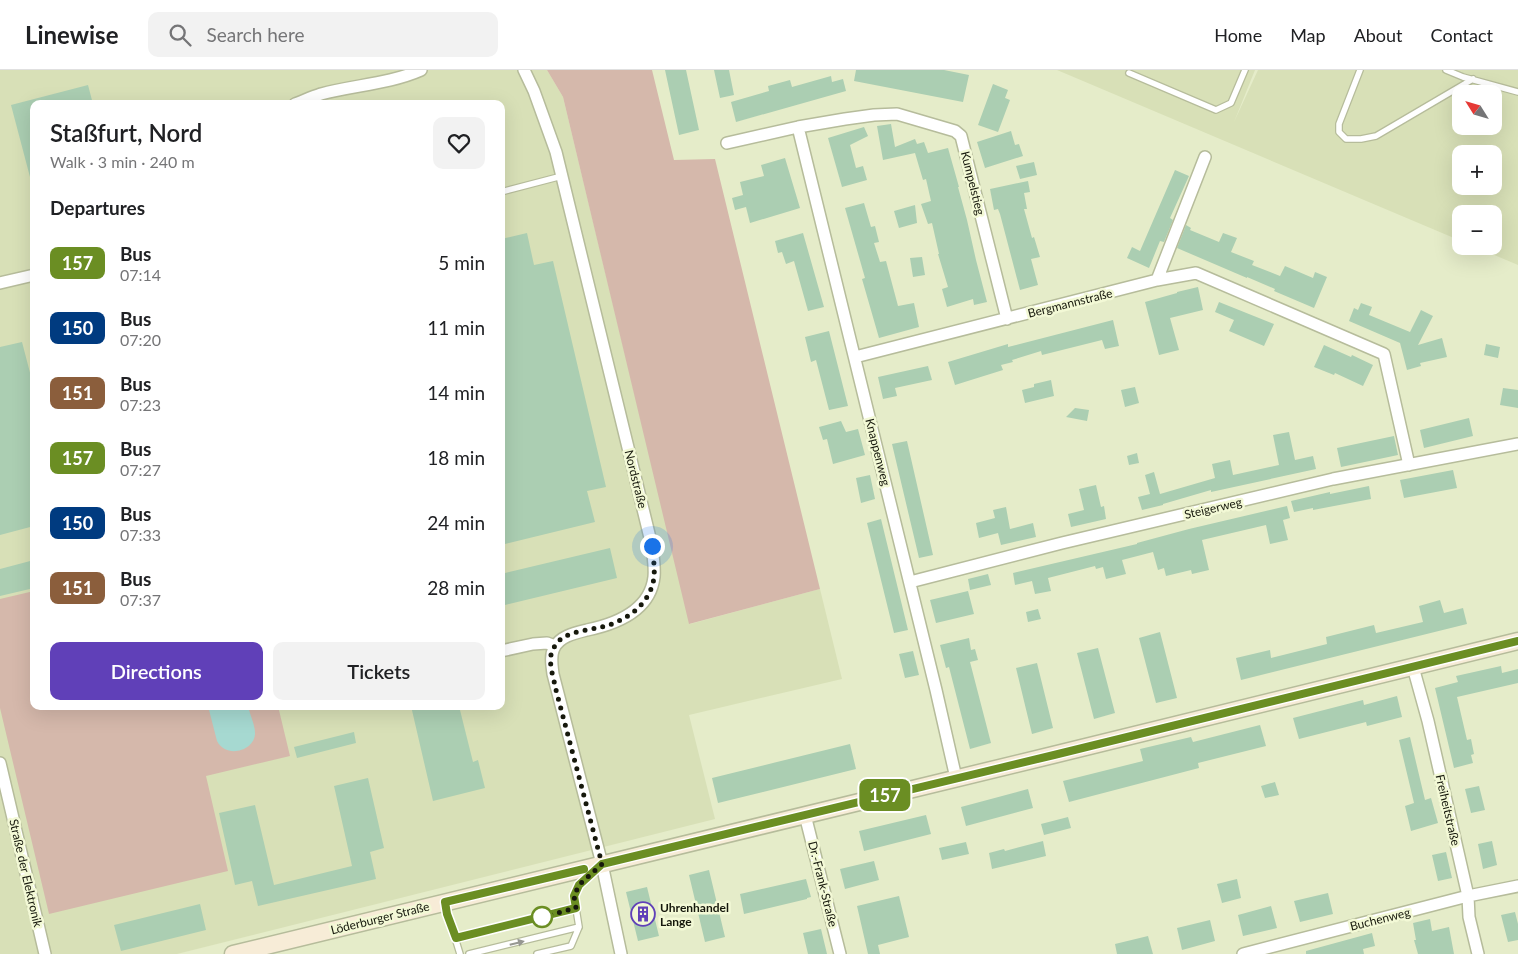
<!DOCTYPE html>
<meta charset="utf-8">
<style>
body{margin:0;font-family:Lato,sans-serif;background:#f2f2f2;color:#202124;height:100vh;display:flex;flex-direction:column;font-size:19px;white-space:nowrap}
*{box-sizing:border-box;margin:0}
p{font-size:16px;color:#757577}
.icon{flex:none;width:28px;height:28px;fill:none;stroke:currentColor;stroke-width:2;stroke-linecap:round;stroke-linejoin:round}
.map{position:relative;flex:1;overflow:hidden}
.sheet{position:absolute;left:30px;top:30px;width:475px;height:610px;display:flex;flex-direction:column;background:#fff;border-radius:10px;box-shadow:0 5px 20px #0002}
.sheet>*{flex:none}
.badge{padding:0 10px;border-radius:8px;font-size:18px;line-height:32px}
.needle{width:32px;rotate:307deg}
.controls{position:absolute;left:1452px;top:15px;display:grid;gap:10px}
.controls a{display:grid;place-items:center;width:50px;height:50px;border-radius:10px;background:#fff;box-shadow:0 5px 20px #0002;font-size:25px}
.you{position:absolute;width:25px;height:25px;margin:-12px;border:4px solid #fff;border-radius:50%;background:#1a73e8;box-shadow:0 0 0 8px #1a73e833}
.map>.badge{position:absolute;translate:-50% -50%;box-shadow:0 0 0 2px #fff}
h2{padding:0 20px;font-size:19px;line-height:45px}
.round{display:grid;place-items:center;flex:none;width:52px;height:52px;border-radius:10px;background:#f2f2f2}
.summary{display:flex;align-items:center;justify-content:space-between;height:85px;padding:0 20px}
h1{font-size:24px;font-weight:600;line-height:38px}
.button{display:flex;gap:10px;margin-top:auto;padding:10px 20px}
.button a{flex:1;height:58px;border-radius:10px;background:#6040b8;color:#fff;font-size:20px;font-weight:600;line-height:58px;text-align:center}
.button a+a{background:#f2f2f2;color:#202124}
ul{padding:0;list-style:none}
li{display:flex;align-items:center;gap:15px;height:65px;padding:0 20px}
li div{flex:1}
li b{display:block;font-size:19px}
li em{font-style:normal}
li .badge{min-width:55px;font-weight:700;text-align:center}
header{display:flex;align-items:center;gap:30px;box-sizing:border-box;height:70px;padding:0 25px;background:#fff;border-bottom:1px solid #e0e0e0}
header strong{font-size:24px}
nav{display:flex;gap:28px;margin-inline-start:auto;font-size:18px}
.search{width:350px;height:45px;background:#f2f2f2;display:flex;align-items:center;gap:12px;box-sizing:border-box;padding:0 18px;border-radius:10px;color:#757577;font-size:19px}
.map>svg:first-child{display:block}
.built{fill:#d8e0b7;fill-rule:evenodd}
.green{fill:#d5b8ab}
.water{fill:#a6d9d1}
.building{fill:#abceb2}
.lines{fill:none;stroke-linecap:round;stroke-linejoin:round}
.lane-casing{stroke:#b6bc9b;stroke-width:8}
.street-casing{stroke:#b6bc9b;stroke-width:14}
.secondary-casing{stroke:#b6bc9b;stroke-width:19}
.lane{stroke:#fff;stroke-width:5.5}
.street{stroke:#fff;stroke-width:11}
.secondary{stroke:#f7ecd7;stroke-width:16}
.oneway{fill:#969792}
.line-casing{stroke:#fff;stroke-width:11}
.line{stroke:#6b8e23;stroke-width:8}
.walk{stroke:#16180c;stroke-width:5;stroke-dasharray:0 9}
.stop-dot{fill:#fff;stroke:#6b8e23;stroke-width:2.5}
.labels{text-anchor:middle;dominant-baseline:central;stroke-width:5;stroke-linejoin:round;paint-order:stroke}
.street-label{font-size:12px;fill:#16180c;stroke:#f3f9d6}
.poi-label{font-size:12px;font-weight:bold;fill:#16180c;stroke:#f3f9d6;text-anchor:start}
</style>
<header>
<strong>Linewise</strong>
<div class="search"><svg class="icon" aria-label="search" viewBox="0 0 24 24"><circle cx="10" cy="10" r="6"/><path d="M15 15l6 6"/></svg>Search here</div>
<nav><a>Home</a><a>Map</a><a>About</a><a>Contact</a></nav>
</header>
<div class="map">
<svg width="1518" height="884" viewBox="0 0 1518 884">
<rect width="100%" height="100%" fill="#e5ecc9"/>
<path class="built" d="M0 0H547L563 27 690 554 820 519 842 609 689 645 715 749 177 884H0ZM34 34H501V636H34Z
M1057 0H1255L1234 52 1258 0H1518V195L1473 176H1494V144H1461V171ZM1461 24H1494V56H1461ZM1461 84H1494V116H1461Z"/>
<path class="green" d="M547 0H652L674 90 715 89 820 519 689 554 563 27Z
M34 521V636H278L290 686 206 706 228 801 49 844 0 638V529Z"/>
<path class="water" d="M208 636H248C250 645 255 655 255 663 255 681 226 689 217 671Z"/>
<path class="building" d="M665 0H686L699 60 679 65Z
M714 0H729L734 25 720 28Z
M856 0H944L969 5 963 32 854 11Z
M831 6 832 12 843 9 846 21 736 52 731 32 769 21 768 16 790 10 792 17Z
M993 14 1008 20 1005 28 1010 30 998 62 978 55Z
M88 15 93 34H34V106L30 107 11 35Z
M891 54 895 77 915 69 917 74 924 72 928 83 948 78 959 117H958L967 150 976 190 987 232 974 235 973 229 947 237 942 219 948 217 938 184H939L932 153 928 154 921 134 931 131 926 109 923 110 915 83 883 90 877 56Z
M864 57 868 66 850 75 856 98 863 96 867 110 842 117 828 68Z
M1011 61 1015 75 1019 74 1023 86 985 98 977 72Z
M785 88 800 138 750 153 746 137 735 140 732 128 743 125 740 112 764 106 761 95Z
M1034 92 1037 105 1020 109 1016 96Z
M1175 100 1189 106 1170 148 1173 150 1164 172 1160 171 1149 198 1127 188 1132 177 1140 181Z
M1028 111 1030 122 1024 123 1027 139H1024L1032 168 1034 167 1040 187 1031 189 1038 215 1020 220 1000 144 998 139 994 140 990 119Z
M864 133 871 157 875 156 879 172 874 173 880 192 886 191 898 236 914 233 919 257 879 268 862 209 865 208 845 138Z
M915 135 917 153 899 158 894 141Z
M1186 155 1191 158 1190 160 1219 172 1223 163 1237 168 1231 182 1254 191 1252 195 1280 206 1285 196 1313 208 1315 202 1327 207 1314 238 1274 221 1275 219 1247 207V208L1177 178Z
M527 163 534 195 553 191 606 417 587 421 595 452 501 475V169Z
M803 163 824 237 808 241 794 191 786 194 782 182 778 183 775 171Z
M922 187 925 205 913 207 910 188Z
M1198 217 1203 240 1170 248 1179 280 1159 285 1145 232 1177 223V222Z
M1219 232 1274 254 1264 276 1229 261 1234 250 1215 242Z
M1361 233 1372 237 1369 245 1410 262 1421 240 1433 246 1418 275 1442 268 1447 287 1420 293 1421 296 1407 300 1400 273 1349 251 1354 238 1358 240Z
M1113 250 1119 276 1105 279 1102 270 1042 285 1041 281 1012 290 1013 292 1001 295 1003 300 955 315 948 292 1008 274V277Z
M829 261 848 336 829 340 816 290 811 292 805 267Z
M22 272 34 318V456L0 465V277Z
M1486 274 1500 277 1498 288 1484 285Z
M1324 275 1351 287 1352 285 1373 295 1363 316 1335 303 1334 305 1314 297Z
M928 296 932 310 895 318 897 326 883 329 878 307Z
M1051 310 1054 326 1025 333 1022 320 1034 317V314Z
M1135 317 1139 333 1125 337 1121 320Z
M1503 318 1518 320V338L1500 335Z
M1075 338 1089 340 1087 351 1066 347Z
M1469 348 1473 366 1424 378 1420 360Z
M841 351 846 362 858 359 865 385 833 394 827 369 823 370 819 357Z
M1289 362 1295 390 1313 386 1316 399 1211 422V420L1163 434V435L1142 440 1138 427 1150 424 1145 405 1154 402 1160 424 1215 408 1212 394 1230 390 1233 405 1279 395 1273 365Z
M1394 366 1398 385 1341 397 1337 378Z
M907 371 933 485 919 488 892 374Z
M1137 383 1139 393 1129 395 1127 386Z
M1453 400 1457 418 1404 428 1400 410Z
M870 405 875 429 861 433 856 408Z
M1096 415 1101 437 1104 436 1106 449 1071 457 1068 444 1084 440 1079 419Z
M1369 416 1371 429 1313 440V438L1294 442 1291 431 1330 422V424Z
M1287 436 1290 448 1283 450 1288 470 1270 474 1266 455 1202 470 1209 500 1192 504 1191 500 1166 506 1164 498 1158 500 1153 482 1122 490 1126 504 1106 509 1103 497 1096 499 1095 496 1048 508 1051 521 1035 524 1032 511 1015 515 1013 503 1137 474V473L1189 459Z
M1006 437 1010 459 1033 453 1036 467 1001 475 998 463 979 468 976 453 995 448 993 440Z
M881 449 908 560 894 563 867 453Z
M610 478 617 508 501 536V504Z
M34 490V518L0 526V499Z
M988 504 991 515 970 520 968 509Z
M968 521 974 544 936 553 930 530Z
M1440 530 1444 543 1463 538 1467 554 1241 610 1236 588 1270 580 1271 588 1327 574 1326 567 1374 555 1376 563 1423 552 1419 536Z
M1038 539 1041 549 1028 552 1026 542Z
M1160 562 1177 628 1156 633 1139 568Z
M969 568 971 580 975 579 978 590 970 592 991 673 970 679 949 597 946 598 940 575Z
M1098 578 1115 643 1094 649 1077 583Z
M913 581 919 605 905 608 899 584Z
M1037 593 1053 658 1032 664 1016 598Z
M1501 596 1502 603 1518 599V613L1457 627 1467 670 1471 669 1474 684 1471 685 1473 693 1454 698 1435 618 1458 612 1456 606Z
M1397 626 1402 647 1367 656 1366 652 1299 669 1293 648 1363 630 1364 635Z
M411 636H426L427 639 440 636H459L473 692 478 690 485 718 433 731Z
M1260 655 1266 676 1198 693 1199 698 1069 732 1063 711 1143 691 1140 679 1191 667 1193 672Z
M354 662 356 673 297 688 294 677Z
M1410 667 1425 730 1431 728 1438 753 1411 761 1405 736 1414 733 1399 670Z
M850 674 856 699 718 733 712 708Z
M368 708 384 778 370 782 376 809 258 836 252 811 235 815 219 743 255 735 274 815 352 796 334 716Z
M1275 712 1279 725 1265 728 1261 716Z
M1479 716 1485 740 1471 743 1465 719Z
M1028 719 1033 738 966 756 961 737Z
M926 745 931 764 864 781 859 761Z
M1068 747 1071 758 1044 765 1041 754Z
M1043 771 1046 786 992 799 989 783 1004 779 1005 781Z
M1492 771 1497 795 1483 799 1478 774Z
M966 772 969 784 942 790 939 778Z
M1446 782 1452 808 1438 811 1432 785Z
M874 791 879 810 845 819 840 799Z
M709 800 725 867 705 872 689 805Z
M806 809 811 827 807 828V829L744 844 740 824Z
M1237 809 1241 828 1222 833 1217 814Z
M647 817 659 866 638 871 626 822Z
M1328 823 1333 844 1300 852 1294 831Z
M899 826 909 867 878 875 880 884H868L857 836Z
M200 834 206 860 121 881 114 855Z
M1271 836 1277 858 1243 866 1238 845Z
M1515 842 1518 854V870L1508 872 1501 845Z
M1430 849 1432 861 1449 857 1454 884H1418L1414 870H1416L1413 853Z
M1210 850 1215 871 1182 880 1177 858Z
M821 859 827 884H808L803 863Z
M1372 863 1375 876 1363 879 1364 884H1306V881Z
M1148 866 1153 884H1117L1115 874Z"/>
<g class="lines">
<g class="lane-casing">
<path id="lane" d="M1360 0 1339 54V62L1346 69H1361L1376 66 1473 9
M1446 0 1463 7 1518 22
M1129 3 1216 40 1231 33 1245 0
M501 122 562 106
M445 835 460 884
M456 868 576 838
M469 884 579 857
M537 884 571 876 579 857 574 826 579 815 593 802"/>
</g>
<g class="street-casing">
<path id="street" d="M524 0 534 21 556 82 652 476C653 486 655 497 654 507 650 541 616 554 587 560 575 563 560 566 554 578 550 586 552 595 553 604L602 794 621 884
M295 34C303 31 312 27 321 24 354 15 389 14 421 0
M798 57 936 620 956 708
M727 73 798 57 845 49 874 45 897 44 955 61 961 66 1007 249
M1157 210 1196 203 1384 284 1409 395
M0 213 34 205
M855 287 1157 210 1205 87
M910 512 1062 473 1333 409 1518 374
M501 581 533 574 547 573 555 576
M1413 597 1428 651 1468 826 1469 847 1478 884
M0 693 45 884
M805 745 840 884
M1243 884 1468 826 1518 816"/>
</g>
<g class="secondary-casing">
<path id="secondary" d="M233 884 1053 685 1518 571"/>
</g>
<use href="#lane" class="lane"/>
<use href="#street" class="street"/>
<use href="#secondary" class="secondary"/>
</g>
<defs><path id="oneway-solid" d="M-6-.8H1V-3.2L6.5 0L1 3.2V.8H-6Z" transform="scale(1.25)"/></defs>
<use class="oneway" href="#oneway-solid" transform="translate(517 873) rotate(-14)"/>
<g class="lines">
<g class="line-casing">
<path id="line" d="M584 799 445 832 447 844 456 868 576 838 574 826 579 815 602 794 1054 685 1518 571"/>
</g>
<use href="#line" class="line"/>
<path class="walk" d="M542 847 576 838 574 826 579 815 602 794 556 620C554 609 549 596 551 585 552 580 556 573 561 569 572 561 589 560 602 557 626 551 651 534 654 507 655 497 653 486 652 476"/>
</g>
<defs>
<g id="building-ring" transform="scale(1.25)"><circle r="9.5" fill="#f3f9d6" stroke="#6040b8" stroke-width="1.5"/><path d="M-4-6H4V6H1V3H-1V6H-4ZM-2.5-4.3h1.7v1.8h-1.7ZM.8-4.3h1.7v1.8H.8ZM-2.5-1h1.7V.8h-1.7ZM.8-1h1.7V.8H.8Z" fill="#6040b8"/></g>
</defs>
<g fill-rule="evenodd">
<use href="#building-ring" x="643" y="844"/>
</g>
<circle class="stop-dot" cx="542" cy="847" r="10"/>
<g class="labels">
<g class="street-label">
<text transform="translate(973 113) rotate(76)">Kumpelstieg</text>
<text transform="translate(1070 233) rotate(-14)">Bergmannstraße</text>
<text transform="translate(878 382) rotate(76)">Knappenweg</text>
<text transform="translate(636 409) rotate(76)">Nordstraße</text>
<text transform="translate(1213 438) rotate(-13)">Steigerweg</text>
<text transform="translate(1448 740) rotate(77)">Freiheitstraße</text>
<text transform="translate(26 803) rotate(77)">Straße der Elektronik</text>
<text transform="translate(823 814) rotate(76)">Dr.-Frank-Straße</text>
<text transform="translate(380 848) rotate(-14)">Löderburger Straße</text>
<text transform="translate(1380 849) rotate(-14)">Buchenweg</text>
</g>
<g class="poi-label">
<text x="660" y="837">Uhrenhandel<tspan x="660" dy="14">Lange</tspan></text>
</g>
</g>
</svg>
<div class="controls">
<a><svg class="needle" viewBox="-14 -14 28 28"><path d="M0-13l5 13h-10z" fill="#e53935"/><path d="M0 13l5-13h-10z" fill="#757577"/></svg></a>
<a>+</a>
<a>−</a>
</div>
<div class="you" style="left:652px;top:476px"></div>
<b class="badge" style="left:885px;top:725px;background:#6b8e23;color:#fff">157</b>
<section class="sheet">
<div class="summary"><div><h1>Staßfurt, Nord</h1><p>Walk · 3 min · 240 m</p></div><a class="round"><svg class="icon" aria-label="heart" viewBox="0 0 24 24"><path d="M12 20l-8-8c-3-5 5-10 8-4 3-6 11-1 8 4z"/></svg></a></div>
<h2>Departures</h2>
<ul>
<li><span class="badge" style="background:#6b8e23;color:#fff">157</span><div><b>Bus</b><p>07:14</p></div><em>5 min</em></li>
<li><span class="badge" style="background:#003b80;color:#fff">150</span><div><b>Bus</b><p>07:20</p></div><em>11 min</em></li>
<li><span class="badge" style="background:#8b5e3c;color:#fff">151</span><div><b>Bus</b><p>07:23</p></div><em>14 min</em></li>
<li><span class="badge" style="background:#6b8e23;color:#fff">157</span><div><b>Bus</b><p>07:27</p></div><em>18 min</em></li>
<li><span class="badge" style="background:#003b80;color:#fff">150</span><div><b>Bus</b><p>07:33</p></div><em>24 min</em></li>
<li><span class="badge" style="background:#8b5e3c;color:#fff">151</span><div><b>Bus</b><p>07:37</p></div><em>28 min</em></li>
</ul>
<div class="button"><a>Directions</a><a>Tickets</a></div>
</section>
</div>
